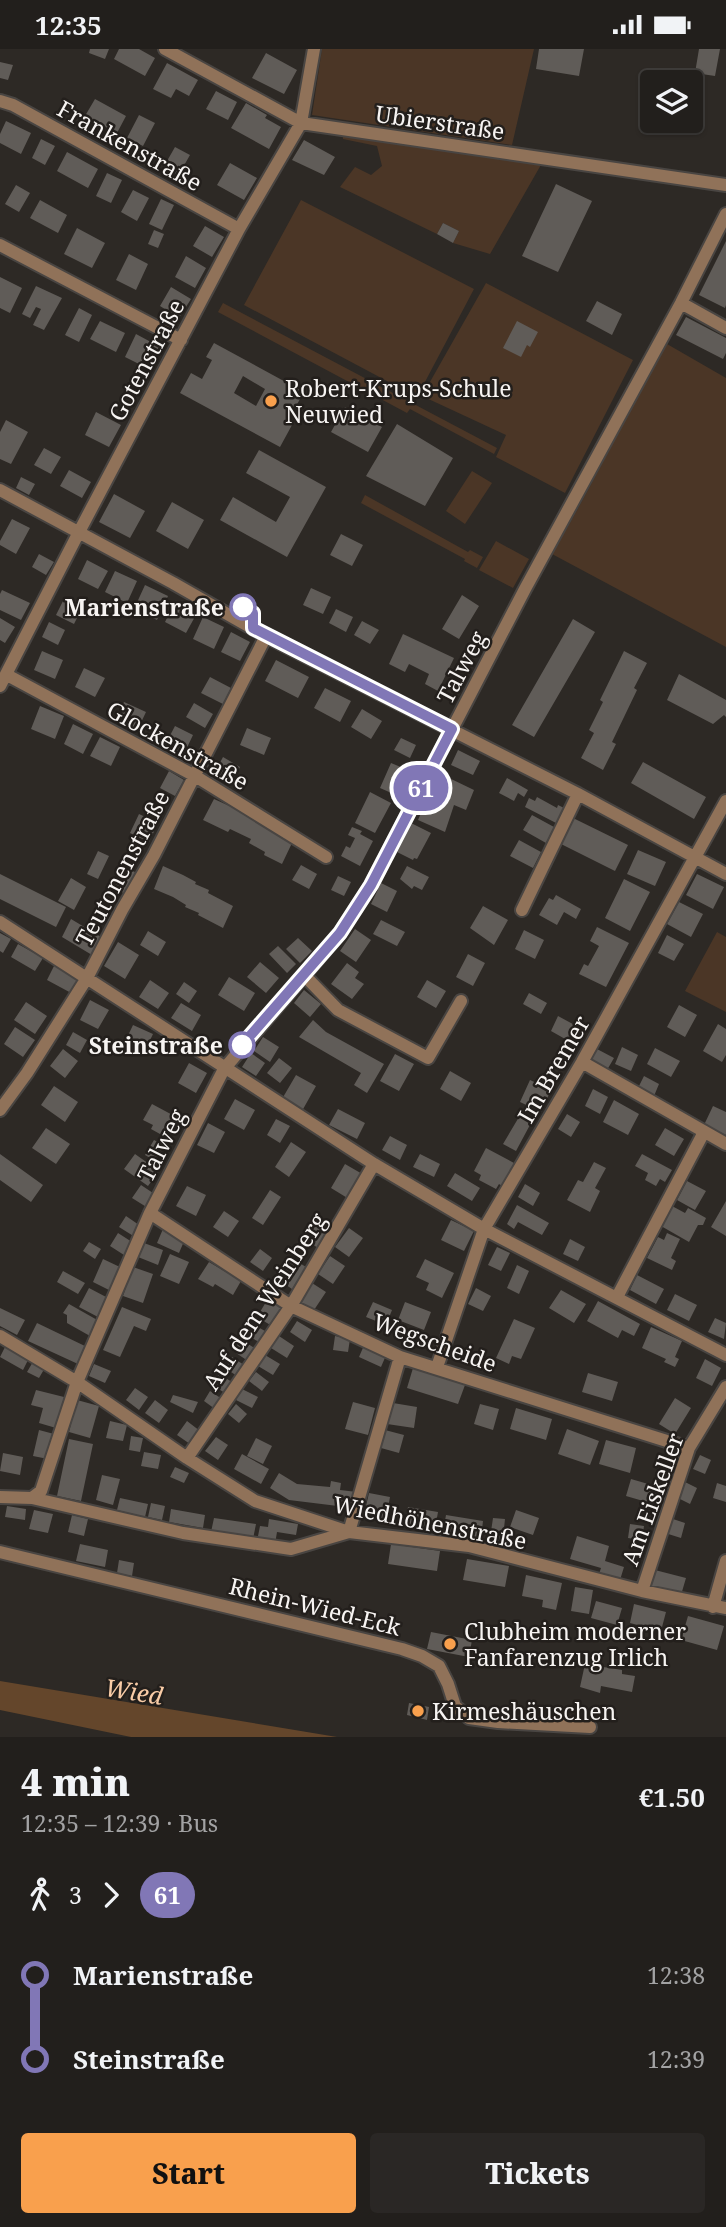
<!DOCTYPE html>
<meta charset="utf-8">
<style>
body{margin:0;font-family:"Noto Serif",serif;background:#2a2725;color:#f1f3f6;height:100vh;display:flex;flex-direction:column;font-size:26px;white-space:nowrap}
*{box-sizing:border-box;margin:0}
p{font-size:23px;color:#a2a2a3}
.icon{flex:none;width:38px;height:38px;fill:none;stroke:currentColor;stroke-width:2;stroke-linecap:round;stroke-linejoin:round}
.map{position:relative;height:1688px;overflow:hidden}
.drawer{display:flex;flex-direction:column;background:#221f1c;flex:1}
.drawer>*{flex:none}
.badge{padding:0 14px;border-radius:23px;font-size:24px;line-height:46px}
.controls{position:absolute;left:640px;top:21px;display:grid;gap:14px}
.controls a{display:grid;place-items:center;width:63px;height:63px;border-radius:7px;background:#221f1c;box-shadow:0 2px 5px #0004,0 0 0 2px #3f3d3b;font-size:35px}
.map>.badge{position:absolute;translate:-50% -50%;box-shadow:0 0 0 4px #fff}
.legs{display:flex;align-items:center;gap:10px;height:77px;padding:0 21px;font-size:23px}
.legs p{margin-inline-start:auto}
.overview{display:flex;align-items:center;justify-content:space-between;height:119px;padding:0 21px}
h1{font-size:38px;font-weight:800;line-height:52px}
.primary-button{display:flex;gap:14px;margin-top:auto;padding:14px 21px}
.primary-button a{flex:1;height:80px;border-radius:7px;background:#f9a04d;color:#111;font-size:28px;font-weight:800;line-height:80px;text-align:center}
.primary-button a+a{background:#2a2725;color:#f1f3f6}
ul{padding:0 21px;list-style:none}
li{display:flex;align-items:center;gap:24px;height:84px;font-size:26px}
li i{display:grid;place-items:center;width:10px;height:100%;margin:0 9px;background:currentColor}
li i::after{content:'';width:18px;height:18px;margin:-9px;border:5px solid;border-radius:50%;background:#221f1c}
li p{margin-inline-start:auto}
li:first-child i{background:linear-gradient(#0000 50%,currentColor 0)}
li:last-child i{background:linear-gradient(currentColor 50%,#0000 0)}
.status{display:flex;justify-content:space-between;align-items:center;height:49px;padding:0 35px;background:#221f1c;direction:ltr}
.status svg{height:19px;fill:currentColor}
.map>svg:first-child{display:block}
.green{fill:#4b3626}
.water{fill:#64462b}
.building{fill:#605c58;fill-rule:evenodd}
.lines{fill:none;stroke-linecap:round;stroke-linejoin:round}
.minor-casing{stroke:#494542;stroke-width:16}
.minor{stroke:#907259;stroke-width:12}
.line-1-casing{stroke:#fff;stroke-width:16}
.line-1{stroke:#8177b6;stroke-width:10}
.poi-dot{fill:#f9a04d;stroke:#231f1c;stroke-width:2.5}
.stop-1-dot{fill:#fff;stroke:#8177b6;stroke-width:3.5}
.labels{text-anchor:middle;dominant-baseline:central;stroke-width:5;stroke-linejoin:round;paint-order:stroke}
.street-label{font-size:23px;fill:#f7f4f2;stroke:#231f1c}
.poi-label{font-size:23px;fill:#f7f4f2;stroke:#231f1c;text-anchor:start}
.stop-label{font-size:23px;font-weight:bold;fill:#f7f4f2;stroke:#231f1c;text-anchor:end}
.water-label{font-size:24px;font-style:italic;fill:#f9cca7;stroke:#231f1c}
</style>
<div class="status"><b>12:35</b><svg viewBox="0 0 49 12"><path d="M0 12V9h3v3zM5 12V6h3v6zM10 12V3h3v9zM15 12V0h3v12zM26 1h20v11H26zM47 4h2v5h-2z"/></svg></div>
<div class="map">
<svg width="726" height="1688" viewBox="0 0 726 1688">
<rect width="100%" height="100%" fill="#2d2925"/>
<path class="green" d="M322 0H534L512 96 312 66Z
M343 84 542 114 490 205 453 194 459 182 443 174 437 185 340 138 355 118 371 126 382 117 377 97 343 90Z
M301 151 474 240 417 348 244 256Z
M486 234 633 311 565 444 496 408 506 386 422 347Z
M223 254 497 399 494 405 410 360 407 364 218 263Z
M667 295 726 329V598L552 505C593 436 627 364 667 295Z
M472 422 492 434 465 475 446 462Z
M365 446 468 503 470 501 483 508 477 519 464 512 465 510 361 454Z
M496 492 529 510 513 539 479 521Z
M717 883 726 888V963L685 942Z"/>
<path class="water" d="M0 1632 337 1688H131L0 1661Z"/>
<path class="building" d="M90 0H109L105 10 89 4Z
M119 0H139L155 9 145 27 114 10Z
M539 0H584L579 27 536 20Z
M699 0H720L715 27 695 24Z
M266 4 297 21 284 45 252 29Z
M0 13 13 16 8 31 0 29Z
M167 14 198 31 189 47 176 40 171 49 153 40Z
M216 42 237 53 228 71 206 60Z
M95 50 126 67 117 84 85 67Z
M246 54 267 66 265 69 281 78 269 100 231 79Z
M139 66 155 74 143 97 127 89Z
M6 72 31 84 21 105 0 94V85Z
M41 90 55 97 45 116 32 109Z
M304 91 335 108 324 126 292 111Z
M175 98 190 106 178 127 163 119Z
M67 103 98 120 88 139 57 122Z
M230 114 257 129 244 151 217 136Z
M107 124 122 131 111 154 96 147Z
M556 135 592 152 558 223 522 207Z
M16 136 30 144 19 163 5 155Z
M133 141 149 149 137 172 121 163Z
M161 150 174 156 162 181 149 175Z
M40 151 67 166 58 184 30 169Z
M443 174 459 182 453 194 437 185Z
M205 177 224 188 212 208 193 197Z
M77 179 105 194 92 219 64 205Z
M154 181 164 185 158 199 148 195Z
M726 192V256L725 259 699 246Z
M129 205 148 215 136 241 116 231Z
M186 207 206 219 195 239 175 228Z
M0 228 22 239 10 264 0 259Z
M36 237 62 249 44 281 33 276 41 260 36 258 30 269 22 265Z
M171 238 191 250 179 269 160 257Z
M597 252 622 265 612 286 586 272Z
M79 259 92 266 79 293 65 286Z
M686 268 726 289V304L723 310 676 286Z
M100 272 125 284 116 303 90 290Z
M517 272 538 283 530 298 527 296 521 308 503 299Z
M136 285 162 299 151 321 125 308Z
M214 294 304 343 287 373 292 376 280 398 180 344 191 324 202 330 212 311 206 308ZM243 327 265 340 256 357 234 344Z
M345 358 382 378 368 403 331 383Z
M96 363 121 376 109 398 85 386Z
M6 371 28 383 11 415 0 410V383Z
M397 375 453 409 425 457 366 427Z
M44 399 61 408 51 425 34 416Z
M259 401 326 438 287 508 220 471 233 448 276 473 290 448 246 424Z
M69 421 91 433 82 449 60 437Z
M21 428 35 435 29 446 16 439Z
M114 445 145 462 130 489 99 473Z
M172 453 204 471 188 500 156 482Z
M12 470 30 479 16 505 0 496V492Z
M341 485 363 496 352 517 330 506Z
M39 505 54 513 46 526 32 518Z
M87 511 108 522 98 540 78 530Z
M115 522 137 532 127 554 105 543Z
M145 536 168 547 157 571 134 560Z
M311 539 331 548 323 565 303 556Z
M2 541 30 554 21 571 0 561V545Z
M462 546 479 557 459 590 442 580Z
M64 550 82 559 74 575 56 566Z
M175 553 197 564 186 584 165 573Z
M336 560 353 568 346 583 329 574Z
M203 568 224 578 214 600 193 590Z
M0 569 15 578 5 594 0 591Z
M573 570 595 583 534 688 512 676Z
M362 572 379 581 370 595 354 586Z
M49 573 65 581 58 596 42 588Z
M231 583 250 593 240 612 221 603Z
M403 585 454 609 438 642 425 635 429 625 409 615 405 623 389 615Z
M42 602 63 611 55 630 34 621Z
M624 602 647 614 634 639 637 641 612 693 616 695 603 721 581 709 594 684 589 681 603 653 600 651Z
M276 611 309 628 298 649 265 632Z
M84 619 105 629 95 648 75 638Z
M679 625 726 651V668L724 666 713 675 667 651Z
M210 628 231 639 223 655 201 644Z
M325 639 351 652 340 673 314 659Z
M124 653 146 663 137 682 115 671Z
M194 654 213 665 205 679 186 668Z
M40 657 64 667 55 690 31 680Z
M362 660 382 672 371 690 351 678Z
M73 675 93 685 83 705 64 695Z
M175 677 193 686 183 707 164 698Z
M247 679 271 689 264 706 240 696Z
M100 688 120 698 111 717 90 707Z
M401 689 416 696 410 709 394 701Z
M458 701 480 712 473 726 451 716Z
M223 708 240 718 231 734 214 725Z
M643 713 706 748 694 770 631 734Z
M391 714 408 721 396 746 380 739Z
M169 722 184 731 175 747 160 739Z
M447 728 474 741 466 761 454 756 445 783 418 771 424 757 428 759 434 746 437 748Z
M507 729 528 741 524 748 518 744 514 752 499 744Z
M370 743 391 754 375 784 355 774Z
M537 748 557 759 558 756 566 760 558 775 525 758 529 749 535 752Z
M214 750 265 773 263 777 292 794 282 815 264 806 265 803 249 794 251 790 230 780 228 783 203 771Z
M139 765 158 774 149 793 130 784Z
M532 766 554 778 546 794 523 781Z
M573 769 628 796 615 822 561 795Z
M411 774 431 784 417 810 414 809 413 811 397 803Z
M352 778 362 782 360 785 373 792 360 817 341 807 346 797 350 799 355 789 348 786Z
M519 791 541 803 533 819 510 807Z
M638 801 666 813 655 837 627 825Z
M98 802 109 807 98 830 87 825Z
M301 816 317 825 309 840 292 831Z
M163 817 183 826 196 833 195 835 209 841 208 844 233 857 223 879 198 866 199 864 185 858 186 856 173 848 154 840Z
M407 817 429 828 422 841 414 837 412 840 400 830Z
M122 818 135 823 126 845 114 840Z
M0 825 66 858 56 878 0 850Z
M697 825 724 838 713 860 686 846Z
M338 827 351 833 344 847 331 841Z
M71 829 86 838 74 861 58 852Z
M624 830 650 843 630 882 605 869Z
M381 834 397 842 387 863 371 855Z
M556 846 581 860 576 870 564 863 557 876 539 866 549 849 553 851Z
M679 853 703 865 691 888 667 875Z
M483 857 508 871 494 896 470 879Z
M71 870 101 888 92 906 62 888Z
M381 871 405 883 397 897 373 885Z
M597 878 629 894 606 938 579 925 584 915 588 917 599 897 590 892Z
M355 880 371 891 356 913 340 902Z
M524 881 544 891 535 910 515 900Z
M148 882 166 893 158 907 140 896Z
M0 884 11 890 3 904 0 902Z
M667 886 684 895 674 912 658 904Z
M298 889 312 902 300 914 286 900Z
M118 893 139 906 125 930 104 917Z
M18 895 43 909 35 922 11 908Z
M278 897 296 915 287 924 269 905Z
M468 905 485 914 473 937 456 928Z
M260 913 279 929 266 944 247 928Z
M347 914 359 923 355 929 364 935 352 950 331 935Z
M55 915 81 929 73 945 47 931Z
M229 928 255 944 244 962 218 946Z
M150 931 169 944 158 960 139 948Z
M427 931 446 942 436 959 417 948Z
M184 933 197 942 189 954 176 945Z
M304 941 321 955 310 968 294 954Z
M529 944 547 954 541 965 523 955Z
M90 951 109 961 98 980 80 971Z
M26 953 47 967 35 985 14 971Z
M181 954 201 966 192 982 171 969Z
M679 956 697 966 685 988 667 978Z
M558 967 582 980 574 995 551 982Z
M313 971 326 983 384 1015 367 1044 354 1036 361 1024 299 988Z
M718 975 726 980V1006L722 1013 703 1002Z
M133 976 153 985 143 1006 123 997Z
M15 978 35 991 23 1008 4 995Z
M73 983 87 991 80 1004 66 996Z
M263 988 279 998 270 1013 254 1002Z
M622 998 638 1006 631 1022 615 1015Z
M655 999 680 1012 671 1028 647 1015Z
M63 1000 78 1012 65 1029 50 1017Z
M597 1000 614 1009 607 1021 590 1012Z
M251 1004 265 1014 256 1027 242 1018Z
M395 1005 414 1015 399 1042 380 1032Z
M279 1009 292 1019 280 1034 267 1024Z
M189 1014 207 1024 196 1044 178 1034Z
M450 1022 471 1034 461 1052 440 1040Z
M296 1026 316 1037 302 1062 282 1050Z
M644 1027 659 1035 654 1047 638 1039Z
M530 1031 551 1041 541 1063 520 1053Z
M54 1037 78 1053 65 1073 41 1056Z
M593 1040 608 1048 600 1065 585 1057Z
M235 1050 255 1061 244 1081 224 1070Z
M614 1051 639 1065 628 1086 603 1073Z
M152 1055 180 1070 169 1090 151 1080 153 1076 143 1071Z
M713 1057 726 1063V1086L704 1076Z
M338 1060 365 1074 357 1090 329 1076Z
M567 1065 580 1073 571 1088 558 1080Z
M519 1068 531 1074 516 1102 503 1095Z
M276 1070 290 1077 280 1094 267 1086Z
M208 1074 225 1083 214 1104 197 1096Z
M46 1079 70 1095 56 1115 32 1099Z
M665 1079 684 1090 674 1107 655 1096Z
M390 1087 407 1096 400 1111 382 1101Z
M154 1091 165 1097 155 1112 145 1106Z
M291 1093 306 1103 289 1128 275 1118Z
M486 1099 514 1114 502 1137 499 1135 496 1140 479 1131 481 1126 474 1122Z
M0 1105 43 1136 31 1153 0 1131Z
M135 1105 159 1122 148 1137 124 1120Z
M420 1105 440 1115 434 1128 413 1118Z
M642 1105 672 1121 665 1133 660 1130 656 1137 645 1131 648 1124 635 1117Z
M594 1113 606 1119 595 1139 600 1142 590 1163 567 1151 578 1131 583 1133Z
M345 1115 364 1126 349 1150 331 1139Z
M455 1124 480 1139 472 1152 447 1137Z
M687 1132 706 1142 695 1161 677 1151Z
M525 1135 540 1144 533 1157 518 1148Z
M141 1136 156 1146 148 1159 132 1149Z
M187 1137 206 1146 196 1167 176 1157Z
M270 1141 281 1148 263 1176 252 1169Z
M726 1152V1187L711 1178Z
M517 1156 549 1174 542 1186 518 1173 514 1180 507 1175Z
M672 1157 685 1164 688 1159 706 1169 703 1176H698L689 1193 661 1177Z
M224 1162 239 1172 228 1188 213 1178Z
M126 1167 142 1178 135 1188 119 1178Z
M451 1171 474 1182 464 1202 441 1191Z
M318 1173 330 1182 318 1199 306 1191Z
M349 1179 363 1189 349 1208 335 1198Z
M163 1180 185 1190 179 1204 157 1194Z
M118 1184 132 1193 124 1206 110 1197Z
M667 1184 680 1190 671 1209 676 1212 672 1221 647 1209 658 1188 664 1191Z
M570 1190 585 1198 578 1212 563 1205Z
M89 1193 101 1200 95 1210 83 1202Z
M144 1194 163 1201 158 1216 138 1208Z
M497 1198 510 1204 501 1222 488 1216Z
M260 1200 272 1209 263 1222 250 1213Z
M170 1205 189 1213 179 1235 160 1227Z
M330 1207 345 1217 333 1235 318 1225Z
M103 1210 122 1219 111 1242 93 1233Z
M293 1210 306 1218 292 1240 279 1231Z
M425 1210 454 1224 442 1249 426 1241 429 1234 416 1228Z
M209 1213 241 1232 233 1246 215 1235 213 1238 198 1230Z
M517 1216 529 1222 519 1245 507 1239Z
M133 1218 153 1225 143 1254 123 1247Z
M63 1222 85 1234 78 1245 57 1233Z
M637 1226 664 1240 656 1255 630 1241Z
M312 1234 326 1243 314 1261 300 1253Z
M89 1239 108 1249 98 1268 79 1258Z
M476 1239 491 1247 483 1262 468 1255Z
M561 1241 586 1255 574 1274 549 1259Z
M675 1245 697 1256 689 1272 667 1261Z
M269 1248 284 1257 272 1277 257 1268Z
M598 1252 640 1275 634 1287 622 1281 618 1289 587 1272Z
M373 1253 392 1261 386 1276 366 1268Z
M405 1253 431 1263 424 1281 398 1271Z
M69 1255 99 1272 90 1287 67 1274V1266L63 1264Z
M122 1258 151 1270 146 1282 134 1277 120 1308 103 1301Z
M0 1259 25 1271 17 1286 0 1277Z
M715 1269 726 1274 724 1290 708 1283Z
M514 1270 535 1279 521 1310 512 1307 509 1315 496 1309Z
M297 1272 312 1281 305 1293 290 1283Z
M249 1273 265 1282 259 1293 243 1284Z
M37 1274 87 1298 78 1315 28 1292Z
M651 1278 682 1292 675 1308 679 1310 675 1318 664 1313 666 1310 642 1299Z
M279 1287 294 1297 287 1309 271 1299Z
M335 1287 350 1290 348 1303 333 1301Z
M240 1290 256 1300 248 1312 233 1302Z
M7 1294 30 1307 23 1321 0 1308Z
M365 1294 387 1304 381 1318 359 1308Z
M265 1306 280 1315 273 1326 258 1317Z
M232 1308 244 1316 237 1327 225 1319Z
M705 1310 721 1319 712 1337 696 1329Z
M34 1311 46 1317 39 1329 27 1323Z
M94 1315 111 1322 105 1334 89 1327Z
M413 1319 465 1336 458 1355 407 1339Z
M256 1323 269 1333 262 1342 249 1332Z
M588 1324 618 1333 612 1352 582 1343Z
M219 1325 232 1333 225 1344 212 1336Z
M135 1339 148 1348 139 1361 126 1351Z
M242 1340 258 1348 252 1359 236 1351Z
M36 1341 64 1348 56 1379 39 1374 43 1359 31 1356Z
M210 1342 222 1350 215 1360 204 1352Z
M173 1346 198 1353 193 1364 170 1353Z
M675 1349 691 1359 675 1385 659 1375Z
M77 1351 99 1357 90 1389 69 1383Z
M155 1351 168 1361 159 1374 145 1364Z
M353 1353 375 1359 368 1386 345 1380Z
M393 1354 417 1358 414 1379 387 1375V1358L392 1359Z
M236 1355 247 1365 239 1374 228 1365Z
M480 1355 499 1360 493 1381 474 1375Z
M516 1359 552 1370 546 1391 510 1380Z
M110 1372 127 1376 123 1392 106 1389Z
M187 1372 200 1382 190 1395 177 1386Z
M567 1380 599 1392 590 1416 558 1405Z
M39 1381 54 1385 48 1410 33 1407Z
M385 1381 404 1386 399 1404 381 1399Z
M131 1387 143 1389 140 1403 129 1401Z
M216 1388 228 1396 218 1411 205 1402Z
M256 1389 272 1397 263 1415 247 1407Z
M69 1390 93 1395 81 1452 57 1447Z
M606 1391 636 1399 630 1424 599 1415Z
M144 1403 161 1406 158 1420 141 1417Z
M3 1404 23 1408 20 1426 0 1422Z
M242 1405 269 1420 261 1435 234 1420Z
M700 1406 711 1411 705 1425 693 1420Z
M175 1418 189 1424 184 1434 170 1428Z
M279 1424 297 1435 330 1438 331 1432 341 1434 340 1441 357 1443 354 1459 289 1451 270 1439Z
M102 1426 120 1430 113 1456 96 1451Z
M631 1430 662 1439 657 1456 626 1447Z
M685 1433 697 1439 690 1455 678 1449Z
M717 1434 726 1437V1453L713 1449Z
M369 1444 390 1448 386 1470 364 1466Z
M120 1449 148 1455 145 1468 117 1461Z
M151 1454 165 1457 162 1471 148 1468Z
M7 1457 26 1460 25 1471 5 1468Z
M408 1458 438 1463 435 1480 405 1475Z
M171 1460 205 1466 203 1479 169 1473Z
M34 1461 53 1465 48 1484 29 1480Z
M516 1461 539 1469 533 1486 510 1478Z
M72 1466 88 1470 84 1487 68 1483Z
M446 1466 483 1472 481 1489 443 1483Z
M214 1469 256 1475 253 1490 211 1483Z
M493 1469 505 1470 502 1498 489 1496Z
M670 1469 685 1474 681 1489 665 1484Z
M269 1470 298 1475 296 1486 277 1483 275 1495 257 1492 260 1477 268 1478Z
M630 1475 644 1477 642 1491 628 1489Z
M577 1487 609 1497 605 1512 624 1518 620 1531 599 1525 601 1519 570 1510Z
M80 1495 108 1501 105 1518 76 1512Z
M391 1495 440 1502 437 1522 388 1515Z
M467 1510 509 1517 505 1538 463 1531Z
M119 1511 134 1514 132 1527 117 1524Z
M651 1520 686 1529 681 1546 647 1537Z
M526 1526 562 1534 556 1561 542 1558 543 1551 522 1547Z
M575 1538 593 1541 589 1565 571 1562Z
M596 1552 622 1559 617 1576 591 1569Z
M634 1555 666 1563 661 1582 630 1574Z
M688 1567 724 1577 717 1601 681 1591Z
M431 1583 472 1591 469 1608 427 1600Z
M585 1615 622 1621V1625L635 1627 632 1643 601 1637 600 1644 580 1638Z
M409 1654 429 1658 427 1671 407 1666Z"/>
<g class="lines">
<g class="minor-casing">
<path id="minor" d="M165 0 301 74 726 136
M0 52 13 56 239 180
M0 196 181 291
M681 254 726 279
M0 441 173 534 266 587 578 745 726 825
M7 626 195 727 326 808
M0 637 79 483 239 180 301 74 314 0
M522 861 578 745
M0 873 374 1115 484 1180 726 1306
M304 926 338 961 428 1009 461 952
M582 1013 726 1095
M0 1061 27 1024 87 929 122 861 154 806 266 587
M150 1164 291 1257 400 1308 689 1399
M617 1248 704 1083
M0 1287 77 1333 187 1409 255 1452 349 1483 469 1497 642 1542 726 1559
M437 1318 484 1180 582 1013 726 752
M187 1409 291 1257 374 1115
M0 1448 32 1449 183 1484 291 1500 349 1483 400 1308
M32 1449 41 1442 77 1333 150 1164 224 1020 340 884 371 836 525 540 681 254 726 165
M0 1503 402 1600 422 1607 439 1617 448 1635 455 1657 469 1669 498 1673 590 1678
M642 1542 689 1399 726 1338
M713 1558 726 1512"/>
</g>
<use href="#minor" class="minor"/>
</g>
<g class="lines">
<g class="line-1-casing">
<path id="line-1" d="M242 996 340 884 371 836 452 680 253 579V564L243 558"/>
</g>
<use href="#line-1" class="line-1"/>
</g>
<g class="poi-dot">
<circle cx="271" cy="352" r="7"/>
<circle cx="450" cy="1595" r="7"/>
<circle cx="418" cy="1662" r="7"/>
</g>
<g class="stop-1-dot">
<circle cx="243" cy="558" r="12"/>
<circle cx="242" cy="996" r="12"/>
</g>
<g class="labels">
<g class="street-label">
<text transform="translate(440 73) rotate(8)">Ubierstraße</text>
<text transform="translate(130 96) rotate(29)">Frankenstraße</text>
<text transform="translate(146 311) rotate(-62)">Gotenstraße</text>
<text transform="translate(461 618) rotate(-62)">Talweg</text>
<text transform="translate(178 696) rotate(29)">Glockenstraße</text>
<text transform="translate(122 819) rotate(-62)">Teutonenstraße</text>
<text transform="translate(553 1020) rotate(-60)">Im Bremer</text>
<text transform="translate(161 1096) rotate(-63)">Talweg</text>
<text transform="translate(264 1252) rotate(-57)">Auf dem Weinberg</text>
<text transform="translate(435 1293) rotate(20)">Wegscheide</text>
<text transform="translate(652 1450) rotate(-70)">Am Eiskeller</text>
<text transform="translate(430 1473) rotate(11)">Wiedhöhenstraße</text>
<text transform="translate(315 1557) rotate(14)">Rhein-Wied-Eck</text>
</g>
<g class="poi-label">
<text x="285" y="339">Robert-Krups-Schule<tspan x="285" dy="26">Neuwied</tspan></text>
<text x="464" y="1582">Clubheim moderner<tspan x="464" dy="26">Fanfarenzug Irlich</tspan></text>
<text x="432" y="1662">Kirmeshäuschen</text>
</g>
<g class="stop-label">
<text x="224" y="558">Marienstraße</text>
<text x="223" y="996">Steinstraße</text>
</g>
<g class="water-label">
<text transform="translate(134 1642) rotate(9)">Wied</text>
</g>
</g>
</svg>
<div class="controls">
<a><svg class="icon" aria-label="layers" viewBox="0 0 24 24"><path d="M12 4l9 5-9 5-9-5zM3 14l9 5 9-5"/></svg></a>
</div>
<b class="badge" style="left:421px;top:739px;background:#8177b6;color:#fff">61</b>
</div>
<section class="drawer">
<div class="overview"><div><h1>4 min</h1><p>12:35 – 12:39 · Bus</p></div><b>€1.50</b></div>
<div class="legs"><svg class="icon" aria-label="walk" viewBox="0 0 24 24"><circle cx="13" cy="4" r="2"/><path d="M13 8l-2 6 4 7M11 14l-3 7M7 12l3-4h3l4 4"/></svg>3<svg class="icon" aria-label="forward" viewBox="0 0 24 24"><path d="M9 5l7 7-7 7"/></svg><b class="badge" style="background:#8177b6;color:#fff">61</b></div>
<ul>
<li><i style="color:#8177b6"></i><b>Marienstraße</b><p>12:38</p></li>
<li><i style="color:#8177b6"></i><b>Steinstraße</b><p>12:39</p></li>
</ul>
<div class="primary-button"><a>Start</a><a>Tickets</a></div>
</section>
